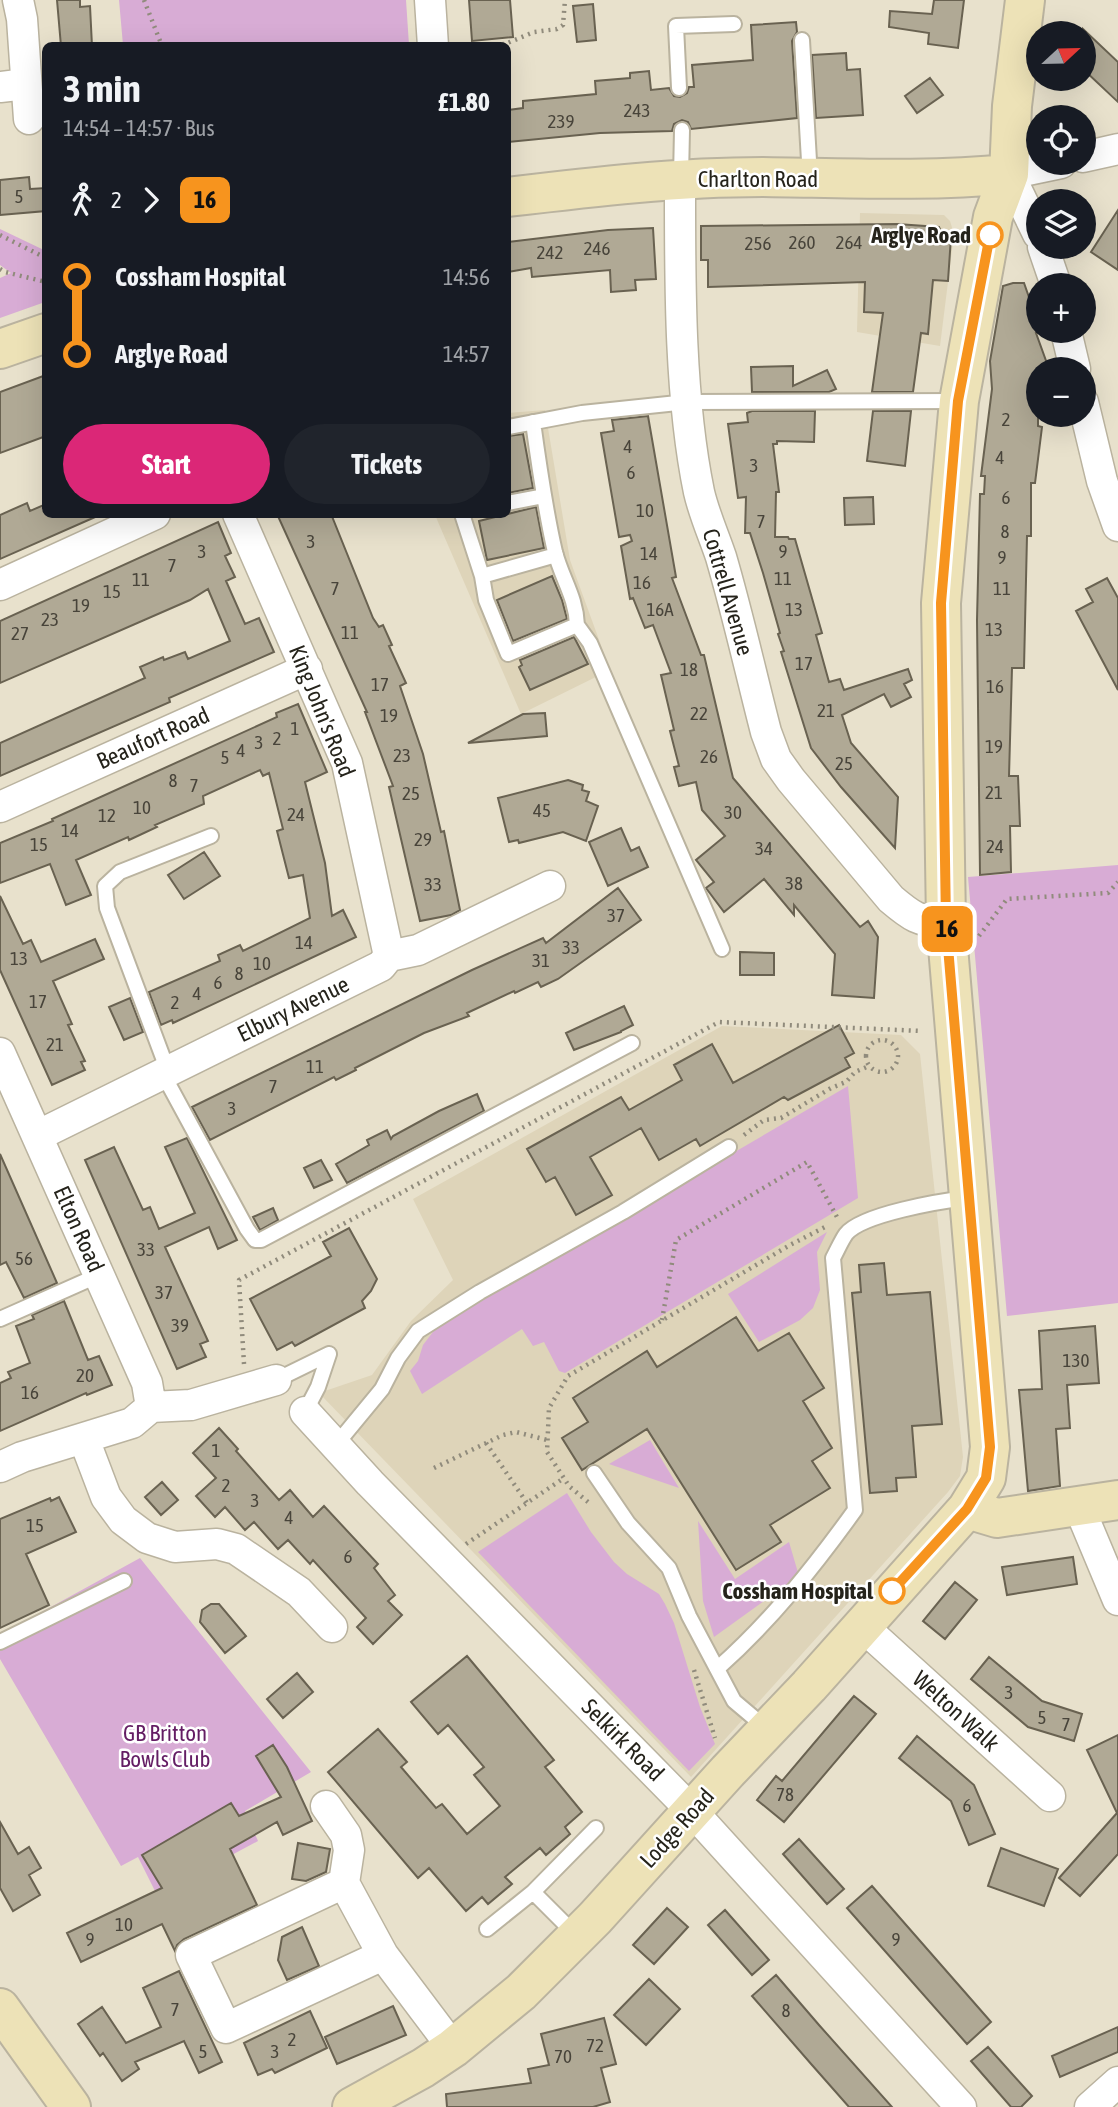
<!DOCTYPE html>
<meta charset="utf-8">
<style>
body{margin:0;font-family:"Asap Condensed",sans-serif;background:#20242c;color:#f1f3f6;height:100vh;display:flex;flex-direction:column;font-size:26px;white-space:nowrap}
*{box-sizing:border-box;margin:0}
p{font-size:23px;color:#9ea1a6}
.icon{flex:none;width:38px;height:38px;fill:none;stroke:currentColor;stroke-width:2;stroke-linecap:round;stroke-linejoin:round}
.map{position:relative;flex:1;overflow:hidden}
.panel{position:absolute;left:42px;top:42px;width:469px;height:476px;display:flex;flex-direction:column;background:#171b24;border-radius:10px;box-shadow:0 7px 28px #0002}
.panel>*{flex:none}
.badge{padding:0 14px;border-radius:10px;font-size:24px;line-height:46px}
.needle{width:46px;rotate:68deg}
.buttons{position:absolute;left:1026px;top:21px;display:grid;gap:14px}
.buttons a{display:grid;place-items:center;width:70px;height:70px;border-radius:50%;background:#171b24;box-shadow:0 7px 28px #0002;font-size:35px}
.map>.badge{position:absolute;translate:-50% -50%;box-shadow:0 0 0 4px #fff}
.legs{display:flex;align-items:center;gap:10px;height:77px;padding:0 21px;font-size:23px}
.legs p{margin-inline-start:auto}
.overview{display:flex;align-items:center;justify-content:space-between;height:119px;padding:0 21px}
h1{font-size:38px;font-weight:700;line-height:52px}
.cta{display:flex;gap:14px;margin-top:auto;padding:14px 21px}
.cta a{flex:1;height:80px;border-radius:42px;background:#db2777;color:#fff;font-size:28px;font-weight:700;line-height:80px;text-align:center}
.cta a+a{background:#20242c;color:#f1f3f6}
ul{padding:0 21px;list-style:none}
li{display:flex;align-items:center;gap:24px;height:77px;font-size:26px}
li i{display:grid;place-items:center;width:10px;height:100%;margin:0 9px;background:currentColor}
li i::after{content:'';width:18px;height:18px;margin:-9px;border:5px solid;border-radius:50%;background:#171b24}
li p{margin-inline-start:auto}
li:first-child i{background:linear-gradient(#0000 50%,currentColor 0)}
li:last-child i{background:linear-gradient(currentColor 50%,#0000 0)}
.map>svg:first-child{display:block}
.built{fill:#ded4b9}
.green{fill:#d8acd5}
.building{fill:#b0a995;stroke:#696251;stroke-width:2}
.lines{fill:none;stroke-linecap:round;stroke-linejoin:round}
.lane-casing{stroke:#bab39f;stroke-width:18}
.street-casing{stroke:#bab39f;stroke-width:33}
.secondary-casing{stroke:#bab39f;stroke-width:42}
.path{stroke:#908b7c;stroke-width:4.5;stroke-dasharray:2 5;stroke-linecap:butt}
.lane{stroke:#fff;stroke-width:14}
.street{stroke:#fff;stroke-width:30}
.secondary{stroke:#ede2b7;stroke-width:38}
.line-1-casing{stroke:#fff;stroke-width:16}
.line-1{stroke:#f7941e;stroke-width:10}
.stop-1-dot{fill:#fff;stroke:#f7941e;stroke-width:3.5}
.labels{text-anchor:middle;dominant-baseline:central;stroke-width:5;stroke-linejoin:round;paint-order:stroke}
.number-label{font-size:19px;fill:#48443a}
.street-label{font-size:23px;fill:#25231b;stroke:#fff}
.stop-label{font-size:23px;font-weight:bold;fill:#25231b;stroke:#fff;text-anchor:end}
.park-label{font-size:23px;fill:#641d64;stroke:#fff}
</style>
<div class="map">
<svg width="1118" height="2107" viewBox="0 0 1118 2107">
<rect width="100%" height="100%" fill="#e8e1cc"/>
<path class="built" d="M860 213 944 215 950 221 954 234 940 346 857 332Z
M545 410 570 560 610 670 521 714 435 515 508 514V413Z
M722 1026 901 1035 920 1054 963 1457 960 1476 948 1492 691 1777 319 1393 372 1375 411 1321 453 1280 413 1199Z"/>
<path class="green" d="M119 0H406L409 45H123Z
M0 229 46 251 45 302 0 318V278L11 273 0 265Z
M1118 865V1303L1007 1316 968 877Z
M848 1086 858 1198 565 1373 559 1371 544 1342 533 1346 522 1329 422 1394 410 1371 418 1361 423 1345 439 1324Z
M827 1232 817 1252 820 1290 813 1308 800 1320 759 1342 728 1294Z
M650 1440 679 1488 609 1464Z
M567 1493 591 1532 614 1562 627 1574 659 1594 665 1604 674 1623 700 1707 715 1744 689 1771 478 1552Z
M698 1521 735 1579 789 1542 799 1576 714 1637 703 1601Z
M140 1558 311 1772 245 1811 258 1841 157 1895 138 1857 121 1866 0 1659V1635Z"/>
<path class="building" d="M57 0H80V7L90 6 92 46H61Z
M469 0H510L513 37 472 41Z
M934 0H964L958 48 928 44 929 33 889 27 890 11 932 14Z
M593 4 596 40 577 42 573 6Z
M796 22 797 32 792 41 797 118 691 129 688 122 682 120 674 124 672 131 600 133 508 142V110L523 108V101L596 94 595 81 630 78V73L649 71 651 90 669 88 674 96 680 97 687 93 689 87H694L692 65 753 60 751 25Z
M1083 29 1118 62V102L1083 69Z
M846 53 847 70 860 69 863 115 816 118 812 55Z
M930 78 943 95 917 113 905 96Z
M29 177 30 189 46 188V211L0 215V180Z
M1118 210V270L1091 252Z
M897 224 939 227 943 236 951 237 948 281 933 280 928 334 921 333 913 392H872L883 313 864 312 865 282 708 287V260H701V226Z
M653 228 656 279 635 280 636 290 611 292 610 270 532 277 531 268 508 272V242L608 230Z
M1013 283H1024L1038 323V331L1041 332 1036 333 1049 369H1038V426L1042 427 1035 483H1031V536H1027L1024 668H1012L1009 776H1018L1020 826H1010L1011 872 980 875 977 620 980 494H984L985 476H981L992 389 990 361 1003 286Z
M793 366V386L827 370 836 389 829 392H752L751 367Z
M46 375V436L0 453V392Z
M752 411H815L814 442 777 441V444H773L779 492H776L775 537H788L789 539H795L822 633 816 635 829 682 840 679 844 690 908 669 912 680 904 684 911 697 891 707 884 694 842 715 851 743 898 797 895 848 841 787 811 748 781 652 784 651 778 634 780 633 763 573 750 533H745L746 497 738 498 728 424 748 422 747 413Z
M873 411H911L905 466 867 461Z
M648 416 676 577 672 578 701 655H704L733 778 860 927 868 921 878 937 874 998 832 995 835 954 794 905V915L764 879 724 912 706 888 714 882 696 860 725 836 702 810 696 782 679 786 674 767 679 766 670 731 674 730 661 675 671 673 653 625 645 628 633 598 630 599 621 546 632 541 630 535 619 537 601 433 614 431 612 420Z
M523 434 533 488 508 493V436Z
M873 497 874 524 845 525 844 498Z
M27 503 30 511 46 504V514H102L0 559V515Z
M536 507 544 548 487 560 479 521Z
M277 514H331L373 618 379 627 383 625 392 645 389 646 406 683 400 686 423 754 441 832 444 831 460 910 451 915 420 921 389 787 393 786 365 712H367Z
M218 522 231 553 225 556 235 577 226 581 245 624 259 618 274 652 169 698 170 702 0 776V743L145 678 140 667 163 657 164 660 185 652 188 659 230 641 208 589 190 600 0 683V621Z
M552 576 562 600 567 619 513 641 497 600Z
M1107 578 1118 598V690L1076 611 1093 602 1086 589Z
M574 637 588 664 530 690 519 667 522 665 520 660Z
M298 704 327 772 305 782 325 863 332 916 343 910 356 937 173 1023 172 1020 161 1025 149 992 220 961 218 955 240 945 243 951 310 918 303 875 289 878 277 831 283 829 269 773 263 776 260 770 203 796 204 804 155 825 157 827 129 840 128 837 76 860 91 895 66 905 50 864 0 883V843L53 821 52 819 277 717 276 713Z
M545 713 547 736 468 743 523 714Z
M568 780 583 785 582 790 589 792 586 801 598 806 586 841 563 832 519 843 518 840 509 842 498 798Z
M621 828 631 851 639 847 648 867 608 886 589 842Z
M204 852 220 876 184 899 168 875Z
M618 888 641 920 558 979 541 987 538 982 515 993 514 991 467 1013 469 1016 424 1033 355 1068 356 1070 336 1080 334 1077 210 1140 192 1107 472 970 543 938 546 943Z
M0 896 23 944 31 940 41 962 95 939 104 959 53 981 72 1024 68 1025 85 1061 81 1062 85 1070 52 1085 0 970Z
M740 952 774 953V975H740Z
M130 998 143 1032 124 1040 109 1007Z
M624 1006 633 1025 621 1031V1032L574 1050 566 1033Z
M839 1025 854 1053 845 1058 850 1067 788 1100 784 1097 700 1146 696 1139 659 1160 641 1128 590 1157 612 1195 576 1215 555 1177 546 1182 527 1149 621 1097 629 1110 682 1080 674 1065 712 1044 733 1083Z
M477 1094 484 1111 347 1183 336 1164 369 1145 367 1140 387 1130 391 1139 393 1136 439 1111Z
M187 1138 237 1240 218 1249 209 1227 165 1247 208 1341 200 1344 206 1357 177 1369 85 1160 114 1147 143 1210 150 1207 159 1229 195 1213 165 1147Z
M0 1154 57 1283 24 1298 6 1262 0 1265Z
M321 1160 332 1180 314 1188 304 1168Z
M273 1208 278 1220 260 1230 253 1217Z
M349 1228 377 1279 371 1291 362 1301 365 1308 295 1346 292 1342 277 1350 250 1299 331 1256 323 1242Z
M884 1263 887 1295 930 1292 942 1424 912 1426 916 1477 896 1478 897 1491 870 1493 852 1293 861 1292 859 1265Z
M64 1301 88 1360 99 1356 112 1385 87 1395 86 1393 0 1431V1383L11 1378 8 1372 30 1363 16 1326 34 1319 32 1315Z
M736 1317 758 1351 789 1333 824 1388 803 1401 832 1448 812 1461 830 1488 770 1525 781 1542 736 1570 647 1429 582 1470 562 1438 588 1422 573 1398 647 1351 657 1367Z
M1095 1326 1099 1383 1067 1385 1070 1428 1056 1429 1060 1486 1028 1491 1019 1390 1042 1389 1039 1331Z
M219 1428 238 1449 236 1451 279 1500 290 1490 313 1517 324 1506 378 1564 374 1568 395 1595 388 1601 402 1615 373 1644 357 1627 366 1618 313 1560 310 1564 288 1540 278 1549 254 1522 245 1530 225 1507 215 1517 196 1496 216 1478 193 1453Z
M162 1482 178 1500 161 1515 145 1497Z
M59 1497 76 1532 26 1554 49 1605 0 1628V1519L50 1498 51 1501Z
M1073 1557 1077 1584 1007 1595 1002 1567Z
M955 1582 977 1600 945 1639 923 1621Z
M211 1604H219L246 1636 225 1653 200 1622 202 1610Z
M467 1656 554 1760 545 1767 582 1812 565 1827 570 1834 546 1855 540 1848 505 1877 512 1884 488 1904 482 1897 466 1911 429 1868 418 1878 328 1772 378 1729 407 1762 401 1767 436 1808 442 1804 467 1834 500 1806 474 1775 484 1767 448 1725 438 1734 411 1702Z
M989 1657 1042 1701 1082 1714 1074 1741 1028 1727 971 1679Z
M297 1673 313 1692 283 1718 267 1699Z
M854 1696 876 1714 784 1822 757 1800 776 1776 782 1781Z
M1118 1735V1854L1080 1896 1059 1878 1117 1813 1087 1750Z
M917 1736 974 1785 995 1834 969 1845 951 1801 899 1758Z
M273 1745 287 1767 312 1821 283 1835 277 1822 230 1849 257 1905 184 1939 177 1945 175 1951 162 1924 81 1962 67 1933 162 1888 142 1855 231 1803 239 1816 281 1797 256 1756Z
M0 1822 18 1854 29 1847 41 1868 29 1875 40 1895 13 1911 0 1888Z
M799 1839 844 1889 827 1904 783 1854Z
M298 1843 330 1849 326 1872 306 1881 292 1879Z
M1001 1848 1058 1869 1044 1906 988 1886Z
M872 1886 991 2022 967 2044 847 1908Z
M667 1908 688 1927 654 1964 633 1945Z
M725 1910 769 1960 752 1975 708 1925Z
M302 1927 319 1966 287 1980 278 1960 282 1937Z
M179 1971 222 2062 199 2073 184 2041 135 2062 139 2069 122 2081 103 2053 100 2056 78 2024 102 2007 126 2043 161 2027 143 1988Z
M776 1975 819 2025 892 2107H849L812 2065 752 1996Z
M649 1979 680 2009 646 2045 614 2015Z
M393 2006 406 2035 337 2064 325 2037Z
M310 2011 327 2048 275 2073 272 2069 258 2075 244 2043Z
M604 2018 616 2064 601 2068 610 2102 593 2107H447L446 2094 531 2083 528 2069 549 2065 541 2034Z
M1118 2027V2052L1060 2077 1052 2056Z
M988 2047 1032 2096 1021 2107H1011L971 2061Z"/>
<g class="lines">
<g class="lane-casing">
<path id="lane" d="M802 40 810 178
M679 88 676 26 734 24
M681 177 682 130
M508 427 582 413 687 402 959 401
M508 503 544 496
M462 514 482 576 486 600 508 654 577 625C576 597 562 579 555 552 545 509 539 466 533 422
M482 576 556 555
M577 625 590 643 722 949
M168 1071 107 908 105 886 120 872 211 836
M163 1074 247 1229 255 1240H261L632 1043
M0 1319 99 1275
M276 1380 329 1354
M305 1412 318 1387 329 1354
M335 1446 382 1389 398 1358 418 1331 480 1292 623 1212 729 1147
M594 1473 628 1523 669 1568 689 1616 734 1701 766 1728
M0 1642 124 1581
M718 1668C771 1621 814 1567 855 1510L833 1258C837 1251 841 1241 846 1234 862 1214 941 1201 967 1198
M533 1892 576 1935
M487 1929 533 1892 596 1828"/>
</g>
<g class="street-casing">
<path id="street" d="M18 0 22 19 29 119
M430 0 433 46
M0 87 26 84
M1083 157 1118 149
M680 179C680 278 679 395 699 492 704 514 714 536 721 557 738 615 751 674 766 732L776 759 791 780 891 899C911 916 919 922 946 923
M1038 234 1009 174 1061 163
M1043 247 1056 285
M1066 331 1075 369
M1083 402 1102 481 1118 526
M238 514 347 763 389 956
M0 585 155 514
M0 807 307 669
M0 1053 147 1383 151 1407
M37 1136 381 966 389 956 418 950 550 886
M151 1407 191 1405 276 1380
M305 1412 370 1483 692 1811 961 2107
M84 1439 106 1497 123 1520 147 1538 175 1547 217 1544 236 1549 299 1592 332 1627
M0 1467 22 1457 132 1423 151 1407
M1079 1507 1118 1600
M862 1626 1050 1796
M326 1806 346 1835 349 1850 344 1883 383 1955 453 2048
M344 1883 191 1955 226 2028 383 1955
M1090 2107 1118 2082"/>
</g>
<g class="secondary-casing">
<path id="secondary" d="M508 197C592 187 677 177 763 177 845 178 927 182 1009 174
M0 349 46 333
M967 1509 997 1518 1118 1500
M0 2008 71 2107
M352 2107 423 2068 453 2048 521 1992 595 1918 728 1771 809 1686 967 1509 986 1478 990 1447 946 923 941 603 959 401 993 217 1009 174 1012 106 1025 0"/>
</g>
<path class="path" d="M144 0 162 46
M467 46 505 44 534 32 557 29 563 25 565 0
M0 235 46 258
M0 269 5 272 46 282
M979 936 1007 899 1108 893 1118 882
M866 1056a16 16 0 1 1 32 0a16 16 0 1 1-32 0Z
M744 1135 764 1120 781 1118 831 1088 846 1082 855 1072 869 1066
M662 1320 676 1240 807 1162 837 1217
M244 1364 239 1280 719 1022 922 1031
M486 1443 527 1503
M434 1468 503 1435 516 1432 547 1440
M588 1502 569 1486 547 1452 549 1408 568 1376 790 1245 827 1226
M466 1544 564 1478
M694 1670 715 1738"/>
<use href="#lane" class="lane"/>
<use href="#street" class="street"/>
<use href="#secondary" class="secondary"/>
</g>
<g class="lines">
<g class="line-1-casing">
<path id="line-1" d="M892 1591 967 1509 986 1478 990 1447 946 923 941 603 958 401 990 235"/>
</g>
<use href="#line-1" class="line-1"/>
</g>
<g class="stop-1-dot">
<circle cx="990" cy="235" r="12"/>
<circle cx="892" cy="1591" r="12"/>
</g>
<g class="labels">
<g class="number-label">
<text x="637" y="110">243</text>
<text x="561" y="121">239</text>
<text x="19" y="196">5</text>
<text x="802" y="242">260</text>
<text x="849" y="242">264</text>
<text x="758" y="243">256</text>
<text x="597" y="248">246</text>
<text x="550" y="252">242</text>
<text x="1006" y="419">2</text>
<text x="628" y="446">4</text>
<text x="1000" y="457">4</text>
<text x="754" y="465">3</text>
<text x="631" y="472">6</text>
<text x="1006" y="497">6</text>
<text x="645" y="510">10</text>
<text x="761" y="521">7</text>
<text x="1005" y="531">8</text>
<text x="311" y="541">3</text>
<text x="202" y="551">3</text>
<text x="783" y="551">9</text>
<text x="649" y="553">14</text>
<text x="1002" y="557">9</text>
<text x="172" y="565">7</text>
<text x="783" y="578">11</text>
<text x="141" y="579">11</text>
<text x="642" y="582">16</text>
<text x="335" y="588">7</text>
<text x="1002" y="588">11</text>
<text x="112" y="591">15</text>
<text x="81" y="605">19</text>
<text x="660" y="609">16A</text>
<text x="794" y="609">13</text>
<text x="50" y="619">23</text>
<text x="994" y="629">13</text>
<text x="350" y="632">11</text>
<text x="20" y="633">27</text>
<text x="804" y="663">17</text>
<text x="689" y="669">18</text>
<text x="380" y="684">17</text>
<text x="995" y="686">16</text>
<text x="826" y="710">21</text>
<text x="699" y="713">22</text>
<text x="389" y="715">19</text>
<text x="295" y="728">1</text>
<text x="277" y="738">2</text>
<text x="259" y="742">3</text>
<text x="994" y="746">19</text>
<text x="241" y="750">4</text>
<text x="402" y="755">23</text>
<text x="709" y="756">26</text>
<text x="225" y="757">5</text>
<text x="844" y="763">25</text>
<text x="173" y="780">8</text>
<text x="194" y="785">7</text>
<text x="994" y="792">21</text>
<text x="411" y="793">25</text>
<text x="142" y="807">10</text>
<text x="542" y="810">45</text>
<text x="733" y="812">30</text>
<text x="296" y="814">24</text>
<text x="107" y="815">12</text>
<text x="70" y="830">14</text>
<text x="423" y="839">29</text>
<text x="39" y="844">15</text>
<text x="995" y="846">24</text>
<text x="764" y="848">34</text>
<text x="794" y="883">38</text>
<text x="433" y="884">33</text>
<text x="616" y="915">37</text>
<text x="304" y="942">14</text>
<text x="571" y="947">33</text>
<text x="19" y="958">13</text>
<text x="541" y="960">31</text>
<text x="262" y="963">10</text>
<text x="239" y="973">8</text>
<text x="218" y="982">6</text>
<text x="197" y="993">4</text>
<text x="38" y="1001">17</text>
<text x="175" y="1002">2</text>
<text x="55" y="1044">21</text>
<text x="315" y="1066">11</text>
<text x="273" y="1086">7</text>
<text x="232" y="1108">3</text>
<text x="146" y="1249">33</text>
<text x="24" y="1258">56</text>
<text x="164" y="1292">37</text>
<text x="180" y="1325">39</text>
<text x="1076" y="1360">130</text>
<text x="85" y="1375">20</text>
<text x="30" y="1392">16</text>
<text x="216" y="1450">1</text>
<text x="226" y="1485">2</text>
<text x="255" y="1500">3</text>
<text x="289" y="1517">4</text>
<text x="35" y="1525">15</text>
<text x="348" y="1556">6</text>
<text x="1009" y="1692">3</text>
<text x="1042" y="1717">5</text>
<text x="1066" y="1724">7</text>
<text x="785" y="1794">78</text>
<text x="967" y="1805">6</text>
<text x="124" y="1924">10</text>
<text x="90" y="1939">9</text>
<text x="896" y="1939">9</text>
<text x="175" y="2009">7</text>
<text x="786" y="2010">8</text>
<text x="292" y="2039">2</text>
<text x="595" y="2045">72</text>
<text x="203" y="2051">5</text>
<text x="275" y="2051">3</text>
<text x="563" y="2056">70</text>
</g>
<g class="street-label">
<text x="758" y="179">Charlton Road</text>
<text transform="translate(728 592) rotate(74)">Cottrell Avenue</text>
<text transform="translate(322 711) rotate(68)">King John's Road</text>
<text transform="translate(153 738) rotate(-24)">Beaufort Road</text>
<text transform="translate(293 1009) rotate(-26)">Elbury Avenue</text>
<text transform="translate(79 1229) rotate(66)">Elton Road</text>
<text transform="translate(956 1711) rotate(42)">Welton Walk</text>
<text transform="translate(623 1740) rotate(45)">Selkirk Road</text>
<text transform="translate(677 1828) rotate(-48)">Lodge Road</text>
</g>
<g class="stop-label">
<text x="971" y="235">Arglye Road</text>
<text x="873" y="1591">Cossham Hospital</text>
</g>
<g class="park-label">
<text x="165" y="1733">GB Britton<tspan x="165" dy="26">Bowls Club</tspan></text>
</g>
</g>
</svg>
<div class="buttons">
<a><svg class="needle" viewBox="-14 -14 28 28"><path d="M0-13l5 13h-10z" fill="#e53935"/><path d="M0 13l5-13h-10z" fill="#9ea1a6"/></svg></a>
<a><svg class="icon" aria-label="locate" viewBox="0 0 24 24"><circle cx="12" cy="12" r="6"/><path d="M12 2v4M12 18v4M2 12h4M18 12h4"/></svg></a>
<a><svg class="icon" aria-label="layers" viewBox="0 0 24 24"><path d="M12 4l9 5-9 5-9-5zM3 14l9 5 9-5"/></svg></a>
<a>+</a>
<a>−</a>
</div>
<b class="badge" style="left:947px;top:929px;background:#f7941e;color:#111">16</b>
<section class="panel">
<div class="overview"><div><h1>3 min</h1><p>14:54 – 14:57 · Bus</p></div><b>£1.80</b></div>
<div class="legs"><svg class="icon" aria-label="walk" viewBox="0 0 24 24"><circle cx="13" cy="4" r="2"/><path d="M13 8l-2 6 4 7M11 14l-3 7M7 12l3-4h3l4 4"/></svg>2<svg class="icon" aria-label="forward" viewBox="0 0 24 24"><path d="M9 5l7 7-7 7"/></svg><b class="badge" style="background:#f7941e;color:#111">16</b></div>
<ul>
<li><i style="color:#f7941e"></i><b>Cossham Hospital</b><p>14:56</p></li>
<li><i style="color:#f7941e"></i><b>Arglye Road</b><p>14:57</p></li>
</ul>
<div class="cta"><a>Start</a><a>Tickets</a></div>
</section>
</div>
